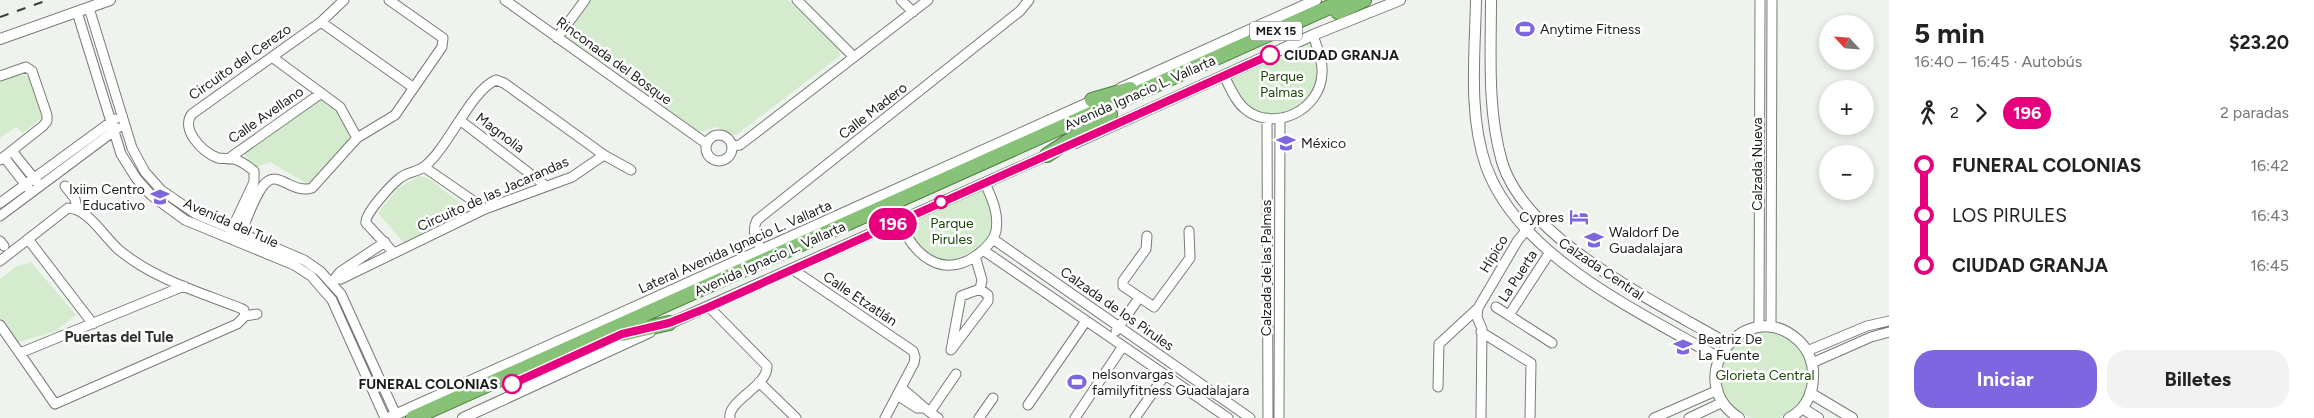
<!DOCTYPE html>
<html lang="es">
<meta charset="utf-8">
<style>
body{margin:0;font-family:Figtree,sans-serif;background:#f2f2f2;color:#222;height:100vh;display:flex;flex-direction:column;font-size:19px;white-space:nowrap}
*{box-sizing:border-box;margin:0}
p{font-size:16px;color:#767676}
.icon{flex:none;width:28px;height:28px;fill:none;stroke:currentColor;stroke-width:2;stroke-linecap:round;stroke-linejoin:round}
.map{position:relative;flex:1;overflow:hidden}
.details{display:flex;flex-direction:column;background:#fff;width:425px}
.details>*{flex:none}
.badge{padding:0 10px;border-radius:16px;font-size:18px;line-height:32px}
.needle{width:32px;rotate:296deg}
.fabs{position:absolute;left:1819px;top:15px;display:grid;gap:10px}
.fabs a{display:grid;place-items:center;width:55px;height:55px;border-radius:50%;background:#fff;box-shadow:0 2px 8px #0003;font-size:25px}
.map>.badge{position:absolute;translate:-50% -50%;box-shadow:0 0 0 2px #fff}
.legs{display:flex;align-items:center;gap:8px;height:55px;padding:0 25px;font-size:16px}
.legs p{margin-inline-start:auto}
.overview{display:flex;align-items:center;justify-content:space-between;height:85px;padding:0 25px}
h1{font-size:28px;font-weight:700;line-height:38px}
.button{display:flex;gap:10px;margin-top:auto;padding:10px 25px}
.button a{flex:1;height:58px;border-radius:20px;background:#7f66e1;color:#fff;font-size:20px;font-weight:700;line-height:58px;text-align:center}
.button a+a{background:#f2f2f2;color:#222}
ul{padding:0 25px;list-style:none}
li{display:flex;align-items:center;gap:18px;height:50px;font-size:19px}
li i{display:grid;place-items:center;width:8px;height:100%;margin:0 6px;background:currentColor}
li i::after{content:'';width:12px;height:12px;margin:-6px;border:4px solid;border-radius:50%;background:#fff}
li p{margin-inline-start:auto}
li:first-child i{background:linear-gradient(#0000 50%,currentColor 0)}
li:last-child i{background:linear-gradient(currentColor 50%,#0000 0)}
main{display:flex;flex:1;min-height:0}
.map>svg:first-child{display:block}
.green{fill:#d4eccd}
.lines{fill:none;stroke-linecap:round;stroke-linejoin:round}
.minor-casing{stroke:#777c76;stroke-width:11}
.tertiary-casing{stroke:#777c76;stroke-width:12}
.trunk-casing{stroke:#4f7e41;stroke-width:16}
.minor{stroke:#fff;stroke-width:9}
.tertiary{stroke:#fff;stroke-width:10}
.trunk{stroke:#88c278;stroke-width:14}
.rail{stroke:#3a3d3a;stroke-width:2;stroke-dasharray:9 9;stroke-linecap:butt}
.line-1-casing{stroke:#fff;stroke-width:11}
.line-1{stroke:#e6007e;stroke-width:8}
.stop-1-dot{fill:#fff;stroke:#e6007e;stroke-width:2.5}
.labels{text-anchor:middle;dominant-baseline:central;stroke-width:5;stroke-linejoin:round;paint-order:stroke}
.shield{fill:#fff;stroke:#5f605f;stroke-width:1}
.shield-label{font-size:12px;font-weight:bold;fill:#1a1c1a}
.poi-label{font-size:14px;fill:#1a1c1a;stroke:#fff;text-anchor:start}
.stop-label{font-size:14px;font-weight:bold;fill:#1a1c1a;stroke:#fff;text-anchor:start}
.street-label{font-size:14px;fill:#1a1c1a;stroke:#fff}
.park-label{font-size:14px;fill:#194907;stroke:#fff}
.neighbourhood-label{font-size:15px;font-weight:bold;fill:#2e322d;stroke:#fff}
</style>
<main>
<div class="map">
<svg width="1889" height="418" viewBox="0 0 1889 418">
<rect width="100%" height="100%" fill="#eef4ed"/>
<path class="green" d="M586 0H788L839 50 840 56 736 135H732L717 127 699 132 617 73V64L606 58 600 62 565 38 563 34Z
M1310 40C1312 52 1317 66 1317 78 1317 108 1277 123 1253 110 1239 103 1234 89 1228 77Z
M19 74 28 76 44 116 23 133 16 127 0 138V82Z
M319 96 336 108 355 137 309 185 270 162 254 168 242 150Z
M419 176 428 178 459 202 463 213 404 243 378 213 397 189Z
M982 187 992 210 991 236C973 253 941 275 919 249 913 241 908 231 902 223Z
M31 262 76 315 54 332 18 342 0 319V279L15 267Z
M1721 376a44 44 0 1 1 88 0a44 44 0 1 1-88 0Z"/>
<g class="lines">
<g class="minor-casing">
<path id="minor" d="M505 0 707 144
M797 0 854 57
M901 0 913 12
M89 8 132 148 145 172 161 190 196 214 304 260 320 271 341 294 396 415
M77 12 121 154 136 178 151 195 185 220 294 265 311 276 332 300 385 418
M321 22 414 88
M557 38 585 0
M272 57 340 107 357 138
M0 76 26 67 32 71 47 115V121L43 126 0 160
M1224 76C1230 87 1235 101 1245 109 1274 133 1321 110 1322 73 1323 60 1317 48 1313 35
M1267 118 1268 418
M461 121 546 186
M706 148a13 13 0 1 1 26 0a13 13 0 1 1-26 0Z
M732 146 740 145 928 0
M12 151 37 182
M4 157 28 188
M228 159 320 94
M424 167 485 209
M65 186 75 199 77 208
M0 203 115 119
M0 216 118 128
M900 221C913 255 942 280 977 255 985 249 994 241 996 231 999 213 992 199 985 183
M230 233 254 182V171C248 166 241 161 234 159 229 158 223 159 218 158 202 152 180 129 192 114L321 22 344 0
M1147 236 1146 249 1123 281V286L1154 307 1190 258 1189 231
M239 237C246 223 256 189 268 181 274 177 280 180 286 183 295 187 302 191 312 188L357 138 395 115 442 47 443 38 389 0
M28 239 93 324
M993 239 1250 418
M0 241 4 246
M983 250 1228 418
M762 251C756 239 751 231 757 220L1020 11 1029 0
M394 253 366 223C364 214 392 184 400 178 407 172 418 172 425 166 448 148 472 89 496 80L504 83 604 155 631 170
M975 256 982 280 980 289
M0 261 68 208C89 209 103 236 119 250 154 279 199 292 240 308L244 310 245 316
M792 269 913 351 915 357 914 363 885 418
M335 279H341L485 209 572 177 604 155
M332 282 340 272 385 242
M980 289 988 295V301L951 350 961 296Z
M709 307 767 366C768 386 727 401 730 418
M1496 307 1552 343
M1478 308 1477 317 1482 329 1481 418
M1509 315 1550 252
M245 316 257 314
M0 325 55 404 237 324 245 316
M1759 327 1760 0
M1771 327 1772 0
M1116 331 1139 298
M1481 332 1531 363 1530 418
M1807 351 1867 326 1889 321
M20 353 184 286
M1812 363 1871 337 1889 332
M759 382 796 418
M1438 387 1439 344 1478 308 1518 240 1538 217
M901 388C915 398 924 409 938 418
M897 395 917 408H924
M1028 405 1086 321
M930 412 956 374
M979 418 993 398
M1075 418 1123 346
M1135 418 1165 375
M1279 418 1280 118
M1654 418 1718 390
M1689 418 1723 402"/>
</g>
<g class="tertiary-casing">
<path id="tertiary" d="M1476 0C1475 54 1468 114 1486 166 1519 258 1641 312 1719 358
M1491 0C1491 54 1487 109 1502 162 1526 241 1660 304 1728 344
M0 39 110 0
M1121 88 1316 0
M1075 143 1313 35 1400 0
M664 326 1052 153
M1810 393 1852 418
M1802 408 1818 418
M388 418 1099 98
M463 418 650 332
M1739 418C1679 379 1746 293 1798 340 1808 349 1814 363 1813 377 1813 394 1805 410 1789 418"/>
</g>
<g class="trunk-casing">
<path id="trunk" d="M1338 12 1364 0
M1092 100 1130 89
M1047 155 1110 114
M622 334 669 323
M413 418 1345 0"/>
</g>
<use href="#minor" class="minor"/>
<use href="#tertiary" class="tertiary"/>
<use href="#trunk" class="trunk"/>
<path class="rail" d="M0 17 48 0"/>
</g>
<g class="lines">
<g class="line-1-casing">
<path id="line-1" d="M512 384 622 334 669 323 709 307 1270 55"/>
</g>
<use href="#line-1" class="line-1"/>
</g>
<defs>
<g id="stadium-bare" transform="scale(1.5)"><path d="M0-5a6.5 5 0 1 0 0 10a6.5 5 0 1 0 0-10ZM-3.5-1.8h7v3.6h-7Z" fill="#7f66e1" stroke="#fff" stroke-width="2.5" paint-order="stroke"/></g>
<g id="school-bare" transform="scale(1.5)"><path d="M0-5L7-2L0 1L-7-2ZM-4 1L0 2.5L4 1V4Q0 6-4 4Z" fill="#7f66e1" stroke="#fff" stroke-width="2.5" paint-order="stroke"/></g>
<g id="hotel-bare" transform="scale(1.5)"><path d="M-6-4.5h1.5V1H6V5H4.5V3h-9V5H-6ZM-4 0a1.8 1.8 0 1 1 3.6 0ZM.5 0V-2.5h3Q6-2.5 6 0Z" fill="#7f66e1" stroke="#fff" stroke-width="2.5" paint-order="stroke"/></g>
</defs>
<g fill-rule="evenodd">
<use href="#stadium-bare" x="1525" y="29"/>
<use href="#school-bare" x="1286" y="143"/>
<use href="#school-bare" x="160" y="197"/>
<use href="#hotel-bare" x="1579" y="217"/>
<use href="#school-bare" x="1594" y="240"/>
<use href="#school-bare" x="1683" y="347"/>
<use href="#stadium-bare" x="1077" y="382"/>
</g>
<g class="stop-1-dot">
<circle cx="1270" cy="55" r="9"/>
<circle cx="941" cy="202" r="6"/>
<circle cx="512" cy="384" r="9"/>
</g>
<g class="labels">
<rect class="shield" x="1250" y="21.5" width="52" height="19" rx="4"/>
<g class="shield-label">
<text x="1276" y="31">MEX 15</text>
</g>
<g class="poi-label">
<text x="1540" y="29">Anytime Fitness</text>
<text x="1301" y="143">México</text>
<text x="145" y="189" text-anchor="end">Ixiim Centro<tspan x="145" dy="16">Educativo</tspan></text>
<text x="1564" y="217" text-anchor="end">Cypres</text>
<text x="1609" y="232">Waldorf De<tspan x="1609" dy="16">Guadalajara</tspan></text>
<text x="1698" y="339">Beatriz De<tspan x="1698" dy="16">La Fuente</tspan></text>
<text x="1092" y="374">nelsonvargas<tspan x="1092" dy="16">familyfitness Guadalajara</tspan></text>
</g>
<g class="stop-label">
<text x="1284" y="55">CIUDAD GRANJA</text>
<text x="498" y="384" text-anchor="end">FUNERAL COLONIAS</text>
</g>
<g class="street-label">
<text transform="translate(614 61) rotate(36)">Rinconada del Bosque</text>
<text transform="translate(240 62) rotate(-35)">Circuito del Cerezo</text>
<text transform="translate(1140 93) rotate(-24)">Avenida Ignacio L. Vallarta</text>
<text transform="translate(873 111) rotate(-38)">Calle Madero</text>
<text transform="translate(266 115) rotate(-35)">Calle Avellano</text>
<text transform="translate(500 133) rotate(37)">Magnolia</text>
<text transform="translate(1757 164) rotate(-90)">Calzada Nueva</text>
<text transform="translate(493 194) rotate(-24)">Circuito de las Jacarandas</text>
<text transform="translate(231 223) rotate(24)">Avenida del Tule</text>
<text transform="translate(735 247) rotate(-24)">Lateral Avenida Ignacio L. Vallarta</text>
<text transform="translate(1494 254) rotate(-59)">Hípico</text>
<text transform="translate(770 259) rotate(-24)">Avenida Ignacio L. Vallarta</text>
<text transform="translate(1266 268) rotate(-90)">Calzada de las Palmas</text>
<text transform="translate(1601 269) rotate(34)">Calzada Central</text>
<text transform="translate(1518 276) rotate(-57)">La Puerta</text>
<text transform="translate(860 299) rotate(34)">Calle Etzatlán</text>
<text transform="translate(1117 309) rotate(35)">Calzada de los Pirules</text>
</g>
<g class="park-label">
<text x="1282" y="76">Parque<tspan x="1282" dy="16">Palmas</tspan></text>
<text x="952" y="223">Parque<tspan x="952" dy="16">Pirules</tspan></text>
<text x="1765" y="375">Glorieta Central</text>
</g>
<g class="neighbourhood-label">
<text x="119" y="337">Puertas del Tule</text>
</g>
</g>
</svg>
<div class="fabs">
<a><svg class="needle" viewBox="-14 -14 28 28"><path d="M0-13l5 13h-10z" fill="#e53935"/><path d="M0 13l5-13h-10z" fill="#767676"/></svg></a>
<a>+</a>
<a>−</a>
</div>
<b class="badge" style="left:893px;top:224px;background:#e6007e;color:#fff">196</b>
</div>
<section class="details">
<div class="overview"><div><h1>5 min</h1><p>16:40 – 16:45 · Autobús</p></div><b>$23.20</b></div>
<div class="legs"><svg class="icon" aria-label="walk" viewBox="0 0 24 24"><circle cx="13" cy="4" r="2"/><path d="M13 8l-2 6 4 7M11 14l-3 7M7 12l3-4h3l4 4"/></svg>2<svg class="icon" aria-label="forward" viewBox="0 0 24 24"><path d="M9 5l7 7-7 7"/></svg><b class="badge" style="background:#e6007e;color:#fff">196</b><p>2 paradas</p></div>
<ul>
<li><i style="color:#e6007e"></i><b>FUNERAL COLONIAS</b><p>16:42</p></li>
<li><i style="color:#e6007e"></i><span>LOS PIRULES</span><p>16:43</p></li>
<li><i style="color:#e6007e"></i><b>CIUDAD GRANJA</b><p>16:45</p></li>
</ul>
<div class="button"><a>Iniciar</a><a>Billetes</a></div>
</section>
</main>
